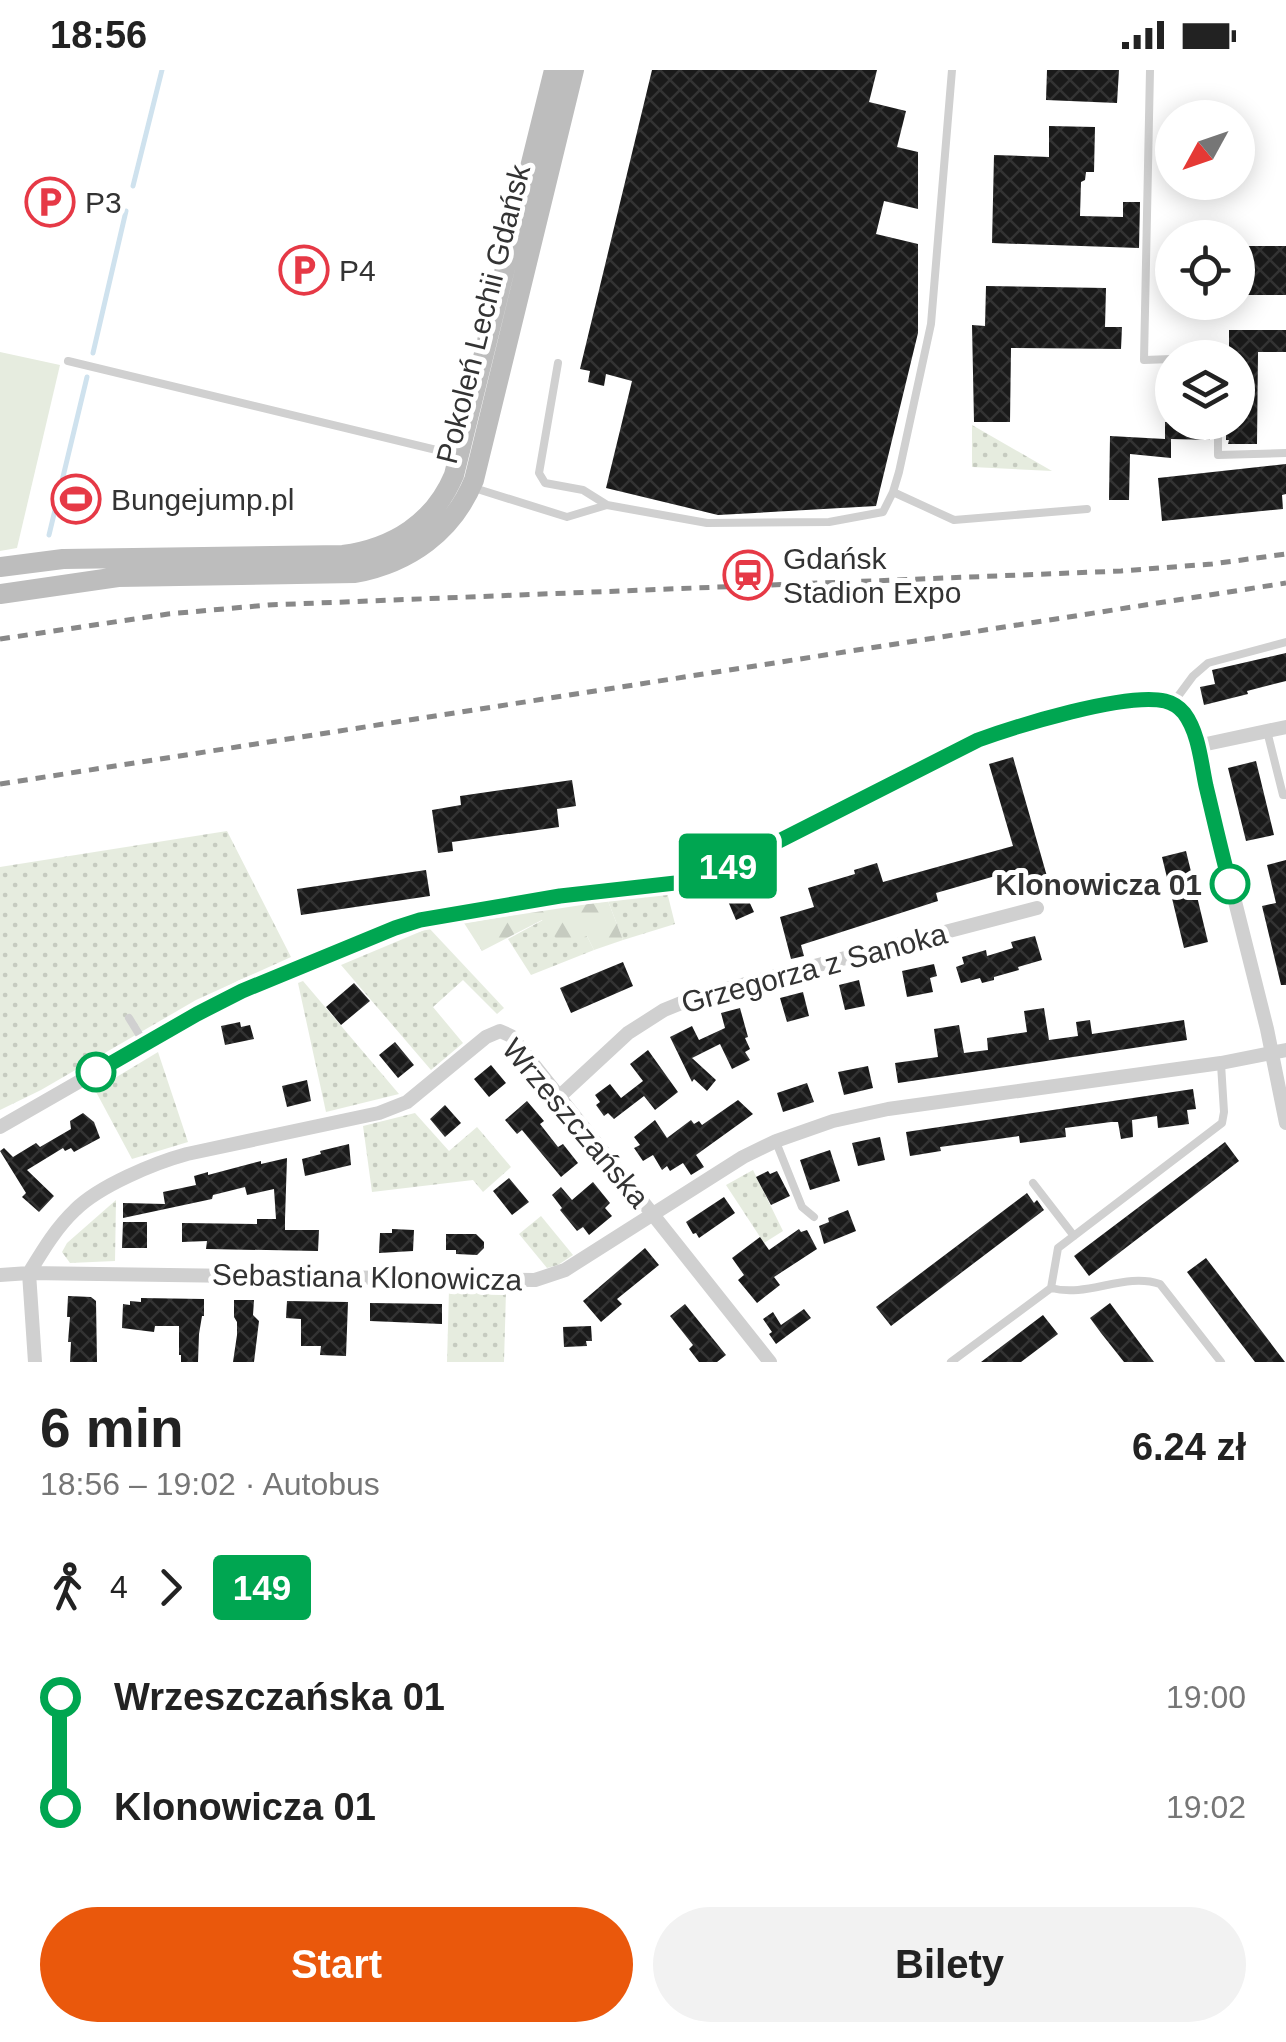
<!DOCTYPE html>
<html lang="pl">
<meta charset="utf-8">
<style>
body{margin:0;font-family:Helvetica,sans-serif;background:#f2f2f2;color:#222;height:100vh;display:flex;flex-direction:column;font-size:38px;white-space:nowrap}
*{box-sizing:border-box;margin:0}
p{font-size:32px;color:#767676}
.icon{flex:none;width:55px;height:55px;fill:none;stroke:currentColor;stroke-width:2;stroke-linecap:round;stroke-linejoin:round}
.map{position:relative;height:1292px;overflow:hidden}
.sheet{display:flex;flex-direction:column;background:#fff;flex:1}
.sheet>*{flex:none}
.badge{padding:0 20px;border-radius:8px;font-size:35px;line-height:65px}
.needle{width:65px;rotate:230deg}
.buttons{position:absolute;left:1155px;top:30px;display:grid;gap:20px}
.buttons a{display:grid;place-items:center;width:100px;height:100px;border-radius:50%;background:#fff;box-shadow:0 5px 25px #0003;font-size:50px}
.map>.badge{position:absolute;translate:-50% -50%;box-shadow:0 0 0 5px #fff}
.legs{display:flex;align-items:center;gap:15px;height:110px;padding:0 40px;font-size:32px}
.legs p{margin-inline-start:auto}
.overview{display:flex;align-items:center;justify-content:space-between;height:170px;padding:0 40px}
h1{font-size:55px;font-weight:600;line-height:75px}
.primary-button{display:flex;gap:20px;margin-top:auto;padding:20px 40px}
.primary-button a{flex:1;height:115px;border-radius:60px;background:#ea580c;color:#fff;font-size:40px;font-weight:600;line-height:115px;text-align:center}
.primary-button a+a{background:#f2f2f2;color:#222}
ul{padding:0 40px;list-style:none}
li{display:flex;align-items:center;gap:35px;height:110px;font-size:38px}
li i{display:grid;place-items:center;width:15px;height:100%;margin:0 12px;background:currentColor}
li i::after{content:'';width:25px;height:25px;margin:-12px;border:8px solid;border-radius:50%;background:#fff}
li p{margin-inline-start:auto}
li:first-child i{background:linear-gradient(#0000 50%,currentColor 0)}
li:last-child i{background:linear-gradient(currentColor 50%,#0000 0)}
.status{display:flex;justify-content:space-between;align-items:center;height:70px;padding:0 50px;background:#fff;direction:ltr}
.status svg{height:28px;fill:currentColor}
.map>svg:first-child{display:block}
.grass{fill:url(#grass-dots)}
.forest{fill:url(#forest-firs)}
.park{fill:#e6ecdf}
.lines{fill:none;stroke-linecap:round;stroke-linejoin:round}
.stream{stroke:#cfe2ee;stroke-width:5}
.building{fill:url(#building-cross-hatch)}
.lane{stroke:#d0d0d0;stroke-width:8}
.street{stroke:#d0d0d0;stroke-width:14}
.secondary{stroke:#bdbdbd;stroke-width:20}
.rail{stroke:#888;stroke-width:5;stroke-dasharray:10 8;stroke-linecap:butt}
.line-1-casing{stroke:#fff;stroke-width:22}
.line-1{stroke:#00a651;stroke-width:15}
.stop-1-dot{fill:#fff;stroke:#00a651;stroke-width:5}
.labels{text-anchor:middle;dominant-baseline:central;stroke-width:10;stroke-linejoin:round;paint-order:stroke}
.poi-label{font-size:30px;fill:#333;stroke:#fff;text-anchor:start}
.street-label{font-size:30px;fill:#333;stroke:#fff}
.stop-label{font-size:30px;font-weight:bold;fill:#333;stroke:#fff;text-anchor:end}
</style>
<div class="status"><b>18:56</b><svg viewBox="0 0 49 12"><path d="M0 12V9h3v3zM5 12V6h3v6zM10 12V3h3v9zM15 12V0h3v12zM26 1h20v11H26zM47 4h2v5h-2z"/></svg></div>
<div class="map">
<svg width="1286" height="1292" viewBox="0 0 1286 1292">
<defs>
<pattern id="grass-dots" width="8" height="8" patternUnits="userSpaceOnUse" patternTransform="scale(2.5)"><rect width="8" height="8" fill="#e6ecdf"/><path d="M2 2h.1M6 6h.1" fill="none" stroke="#c6cbc0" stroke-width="1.8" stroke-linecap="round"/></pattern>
<pattern id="forest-firs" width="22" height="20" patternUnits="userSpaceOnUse" patternTransform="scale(2.5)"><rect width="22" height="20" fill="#e6ecdf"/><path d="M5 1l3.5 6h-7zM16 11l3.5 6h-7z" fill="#c6cbc0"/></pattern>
<pattern id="building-cross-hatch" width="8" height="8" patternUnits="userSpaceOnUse" patternTransform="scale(2.5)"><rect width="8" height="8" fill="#1a1a1a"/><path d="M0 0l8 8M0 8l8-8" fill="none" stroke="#333"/></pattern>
</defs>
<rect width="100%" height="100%" fill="#fff"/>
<path class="grass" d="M972 355 1052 401 972 397Z
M227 761 291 887 196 930 41 1020 0 1040V797Z
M667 822 675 854 623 870 608 831Z
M543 850 587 866 594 880 531 905 508 869Z
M429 858 504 938 497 944 463 910 433 937 463 973 431 1000 341 895Z
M303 911 399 1024 326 1042 298 913Z
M158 982 188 1072 132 1089 95 1020Z
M415 1043 449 1081 477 1057 511 1097 483 1122 473 1110 372 1122 363 1056Z
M753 1100 783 1161 764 1173 726 1115Z
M116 1130 115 1191 70 1193 62 1182 67 1173Z
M541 1146 573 1185 558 1195 547 1198 519 1164Z
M449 1220 506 1221 504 1292H447Z"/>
<path class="forest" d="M608 831 623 870 594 880 587 866 561 875 542 850 482 881 464 853Z"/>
<path class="park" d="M0 282 60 295 17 478 0 481Z"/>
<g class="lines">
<path class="stream" d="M133 116 162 0
M93 283 126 141
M49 465 87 307"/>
</g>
<path class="building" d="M652 0H877L869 32 906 41 897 77 918 82V139L884 131 876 164 918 174V263L876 436 718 445 606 418 632 311 606 304 604 316 588 312 590 301 580 299Z
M1047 0H1119L1117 33 1046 30Z
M1049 56 1095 57 1094 102H1086L1085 110 1081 112 1080 146 1123 147V132H1140L1139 178 992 173 994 85 1049 87Z
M1238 176H1286V225H1238Z
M986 216 1106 218 1105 257H1122L1121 279 1011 278 1010 352H974L972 255 985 256Z
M1229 260H1286V282H1258L1257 374H1228L1229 370H1226V352H1238V288H1229Z
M1165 352H1210V370L1171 369V388L1130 384 1129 430H1109L1110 366 1165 369Z
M1286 394V424L1282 425 1283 439 1162 451 1158 408Z
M1286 583V611L1247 621 1248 624 1204 635 1200 617 1215 614 1212 600Z
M1013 687 1050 817 1026 824 1020 799 936 823 938 831 801 875 804 886 791 889 780 847 814 837 808 818 855 804 854 800 877 793 883 812 1013 776 989 694Z
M1256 691 1274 765 1246 771 1228 698Z
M572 710 576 736 557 739 559 757 452 772 453 781 438 783 432 740 461 735 460 726Z
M1186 781 1208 872 1184 878 1162 787Z
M1286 790V915H1281L1262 836 1276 833 1267 795Z
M426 800 430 826 301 845 297 819Z
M742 816 754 842 736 850 725 824Z
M1035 866 1042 890 1018 897 1019 900 994 907V910L982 913 980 908 961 913 956 897 964 894 962 887 986 880 987 886 1013 878 1011 872Z
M623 892 633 916 571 943 560 918Z
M934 894 937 906 930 908 933 922 907 927 902 901Z
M859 910 865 936 845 940 839 915Z
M354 913 370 931 341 955 326 937Z
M803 922 809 946 787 952 780 928Z
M740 938 748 967 745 968 750 979 745 982 750 990 732 999 720 974 692 988 716 1010 707 1021 694 1009 692 1012 670 967 692 956 699 970 725 958 721 943Z
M1044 938 1049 970 1078 966 1076 952 1090 950 1092 964 1184 950 1187 970 898 1013 895 993 938 987 934 959 959 955 964 983 988 980 987 968 1027 962 1024 941Z
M240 952 241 957 250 955 254 969 225 975 221 956Z
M395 972 414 995 398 1008 379 985Z
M648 980 678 1022 655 1040 644 1026 614 1049 608 1043 604 1046 596 1035 600 1032 595 1025 610 1014 621 1028 643 1011 630 994Z
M491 995 506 1013 489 1027 474 1009Z
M868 996 873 1018 844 1025 838 1002Z
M307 1010 311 1031 287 1037 282 1016Z
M807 1013 814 1032 783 1042 777 1023Z
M1193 1019 1196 1039 1187 1040 1189 1054 1158 1058 1157 1046 1132 1050 1133 1067 1121 1069 1118 1052H1111L1065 1058 1066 1067 1020 1073 1019 1066 940 1077 941 1081 910 1086 906 1062Z
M738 1030 753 1044 696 1085 704 1097 691 1105 683 1093 670 1101 667 1096 662 1100 653 1085 643 1091 634 1078 640 1075 634 1067 655 1050 667 1068 691 1050 694 1054 699 1051 702 1055Z
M527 1031 544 1051 540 1054 558 1077 563 1074 578 1093 561 1107 522 1060 517 1064 505 1050Z
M445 1035 461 1053 445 1067 430 1049Z
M83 1043 94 1052 100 1068 74 1082 71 1078 65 1081 63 1078 27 1100 54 1126 39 1142 22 1127 26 1123 0 1081 4 1078 13 1087 36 1073 40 1077 71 1059 70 1051Z
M880 1067 885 1090 858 1096 852 1073Z
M1225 1072 1239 1091 1089 1206 1074 1186Z
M349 1074 351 1095 305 1106 302 1089 321 1084 320 1081Z
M830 1080 840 1111 810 1120 800 1090Z
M287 1088 285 1149H281H285V1160H319L318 1181 206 1179 207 1171 182 1172V1153L257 1154V1149H276L274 1119 247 1125 245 1117 213 1125 212 1129 123 1148V1133L165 1134 163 1122 196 1115 194 1106 208 1102V1105L261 1091V1094Z
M768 1101 770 1104 777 1101 790 1126 771 1135 756 1107Z
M509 1108 529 1132 512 1145 493 1121Z
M593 1112 610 1133 605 1138 612 1146 589 1165 583 1157 577 1161 560 1140 562 1138 552 1125 561 1117 572 1130Z
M1027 1123 1034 1133 1037 1130 1044 1140 891 1256 876 1237Z
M724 1127 735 1143 699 1168 696 1163 693 1164 686 1152Z
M848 1140 856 1161 824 1174 819 1156 829 1152 828 1148Z
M123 1152H147V1178H122Z
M392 1159 414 1160 413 1181 379 1183 380 1163H392Z
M799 1159 801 1162 807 1160 817 1179 774 1207 780 1215 757 1233 738 1210 744 1205 732 1188 760 1167 769 1180Z
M446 1164H476L484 1172V1178L477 1185 456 1184V1180H446Z
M645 1178 659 1195 617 1229 622 1234 601 1252 583 1231Z
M1206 1188 1229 1218 1285 1292H1255L1232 1262 1187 1202Z
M68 1226 91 1227 96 1231 97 1292H70L71 1272H68L70 1247H67Z
M141 1228 204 1229V1246H202L199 1264 198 1292H181V1285H179V1256H155L154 1262 122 1258 123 1234 130 1235V1231L141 1232Z
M234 1230H254L253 1245 259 1251 254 1292H233L237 1265V1252L234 1247Z
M287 1231 348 1232 346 1286 320 1285 321 1276H301V1249L286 1248Z
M370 1233 442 1234V1254L370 1251Z
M1110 1233 1154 1292H1124L1101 1263 1090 1248Z
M685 1234 726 1285 717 1292H699L689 1279 693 1275 670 1246Z
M804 1239 811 1248 776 1274 769 1264 772 1262 763 1249 773 1242 781 1255Z
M1043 1245 1058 1264 1021 1292H981Z
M591 1256 592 1271H586L587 1276 564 1277 563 1257Z"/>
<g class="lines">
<path class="lane" d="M1150 0 1144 290 1172 289
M68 291 457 385
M558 293 539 403 545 413 583 420 607 435
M1218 352V385L1286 383
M471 417 567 447 607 435 707 453 829 452 883 442 893 422 899 402 931 254 952 0
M893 422 954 450 1087 439
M1173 633 1193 606 1208 593 1286 572
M1267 661 1283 725H1286
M129 948 145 974
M776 1072 802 1137 814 1147
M1033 1113 1074 1166
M1051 1218C1088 1228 1124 1202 1160 1214L1221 1292
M951 1292 1051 1218 1058 1178 1222 1053 1224 1042 1221 994"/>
<path class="street" d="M1197 676 1286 657
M560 1026 628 963 664 940 696 927 1037 838
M0 1057 197 944 242 921 395 858 420 850 560 826 701 809 977 670 1043 650 1111 634 1146 630 1173 633 1182 642 1190 652 1267 959 1286 1053
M29 1203C43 1180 56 1158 75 1140 99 1116 154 1093 187 1084L379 1043 407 1032 486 967 500 961 511 966 770 1292
M29 1203 35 1292
M0 1205 29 1203 535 1210 565 1200 743 1087 776 1071 833 1051 888 1039 1221 993 1286 980"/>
<path class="secondary" d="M0 497 63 489 343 485C393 478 434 453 454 405L554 0
M0 524 118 507 355 503C409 493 453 462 474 410L574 0"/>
<path class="rail" d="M0 569 168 544 268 535 1121 501 1212 494 1286 484
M0 714 1286 513"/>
</g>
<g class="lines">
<g class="line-1-casing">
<path id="line-1" d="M96 1002 197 944 242 921 395 858 420 850 560 826 702 810 978 670C1017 656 1125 622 1165 631 1173 633 1179 637 1184 643 1199 663 1201 693 1206 716 1214 749 1221 781 1230 814"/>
</g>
<use href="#line-1" class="line-1"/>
</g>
<defs>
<g id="parking-ring" transform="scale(2.5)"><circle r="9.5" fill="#fff" stroke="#e63946" stroke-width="1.5"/><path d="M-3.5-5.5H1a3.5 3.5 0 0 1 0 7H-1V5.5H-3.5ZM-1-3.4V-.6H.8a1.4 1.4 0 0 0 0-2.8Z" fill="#e63946"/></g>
<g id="stadium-ring" transform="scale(2.5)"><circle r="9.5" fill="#fff" stroke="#e63946" stroke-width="1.5"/><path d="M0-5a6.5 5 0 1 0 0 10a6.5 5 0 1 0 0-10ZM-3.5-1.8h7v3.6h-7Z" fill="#e63946"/></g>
<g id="station-ring" transform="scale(2.5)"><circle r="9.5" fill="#fff" stroke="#e63946" stroke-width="1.5"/><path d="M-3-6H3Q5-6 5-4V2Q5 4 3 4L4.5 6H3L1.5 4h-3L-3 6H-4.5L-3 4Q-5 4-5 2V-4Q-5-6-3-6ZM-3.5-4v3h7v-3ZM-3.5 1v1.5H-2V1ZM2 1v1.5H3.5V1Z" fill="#e63946"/></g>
</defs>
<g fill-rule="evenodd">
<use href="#parking-ring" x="50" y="132"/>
<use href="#parking-ring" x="304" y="200"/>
<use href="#stadium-ring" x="76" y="429"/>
<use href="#station-ring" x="748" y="505"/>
</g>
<g class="stop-1-dot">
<circle cx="1230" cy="814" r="18"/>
<circle cx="96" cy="1002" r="18"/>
</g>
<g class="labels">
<g class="poi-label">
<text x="85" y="132">P3</text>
<text x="339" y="200">P4</text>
<text x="111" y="429">Bungejump.pl</text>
<text x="783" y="488">Gdańsk<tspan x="783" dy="34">Stadion Expo</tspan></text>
</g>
<g class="street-label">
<text transform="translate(483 244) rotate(-76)">Pokoleń Lechii Gdańsk</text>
<text transform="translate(814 898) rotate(-15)">Grzegorza z Sanoka</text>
<text transform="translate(576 1053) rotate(50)">Wrzeszczańska</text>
<text transform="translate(367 1207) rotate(1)">Sebastiana Klonowicza</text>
</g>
<g class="stop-label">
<text x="1202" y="814">Klonowicza 01</text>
</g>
</g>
</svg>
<div class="buttons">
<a><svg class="needle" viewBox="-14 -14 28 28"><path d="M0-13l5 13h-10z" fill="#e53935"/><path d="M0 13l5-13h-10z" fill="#767676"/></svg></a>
<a><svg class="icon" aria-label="locate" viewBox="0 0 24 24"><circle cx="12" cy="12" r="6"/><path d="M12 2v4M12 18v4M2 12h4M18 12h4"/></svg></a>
<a><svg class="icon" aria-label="layers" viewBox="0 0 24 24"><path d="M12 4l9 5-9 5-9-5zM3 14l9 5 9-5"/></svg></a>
</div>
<b class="badge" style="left:728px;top:796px;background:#00a651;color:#fff">149</b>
</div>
<section class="sheet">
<div class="overview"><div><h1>6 min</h1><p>18:56 – 19:02 · Autobus</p></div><b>6.24 zł</b></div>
<div class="legs"><svg class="icon" aria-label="walk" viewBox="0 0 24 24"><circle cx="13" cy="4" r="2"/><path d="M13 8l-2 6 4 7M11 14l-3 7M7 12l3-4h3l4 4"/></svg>4<svg class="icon" aria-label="forward" viewBox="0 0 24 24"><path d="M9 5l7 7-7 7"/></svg><b class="badge" style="background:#00a651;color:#fff">149</b></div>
<ul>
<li><i style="color:#00a651"></i><b>Wrzeszczańska 01</b><p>19:00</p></li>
<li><i style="color:#00a651"></i><b>Klonowicza 01</b><p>19:02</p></li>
</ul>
<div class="primary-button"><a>Start</a><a>Bilety</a></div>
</section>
